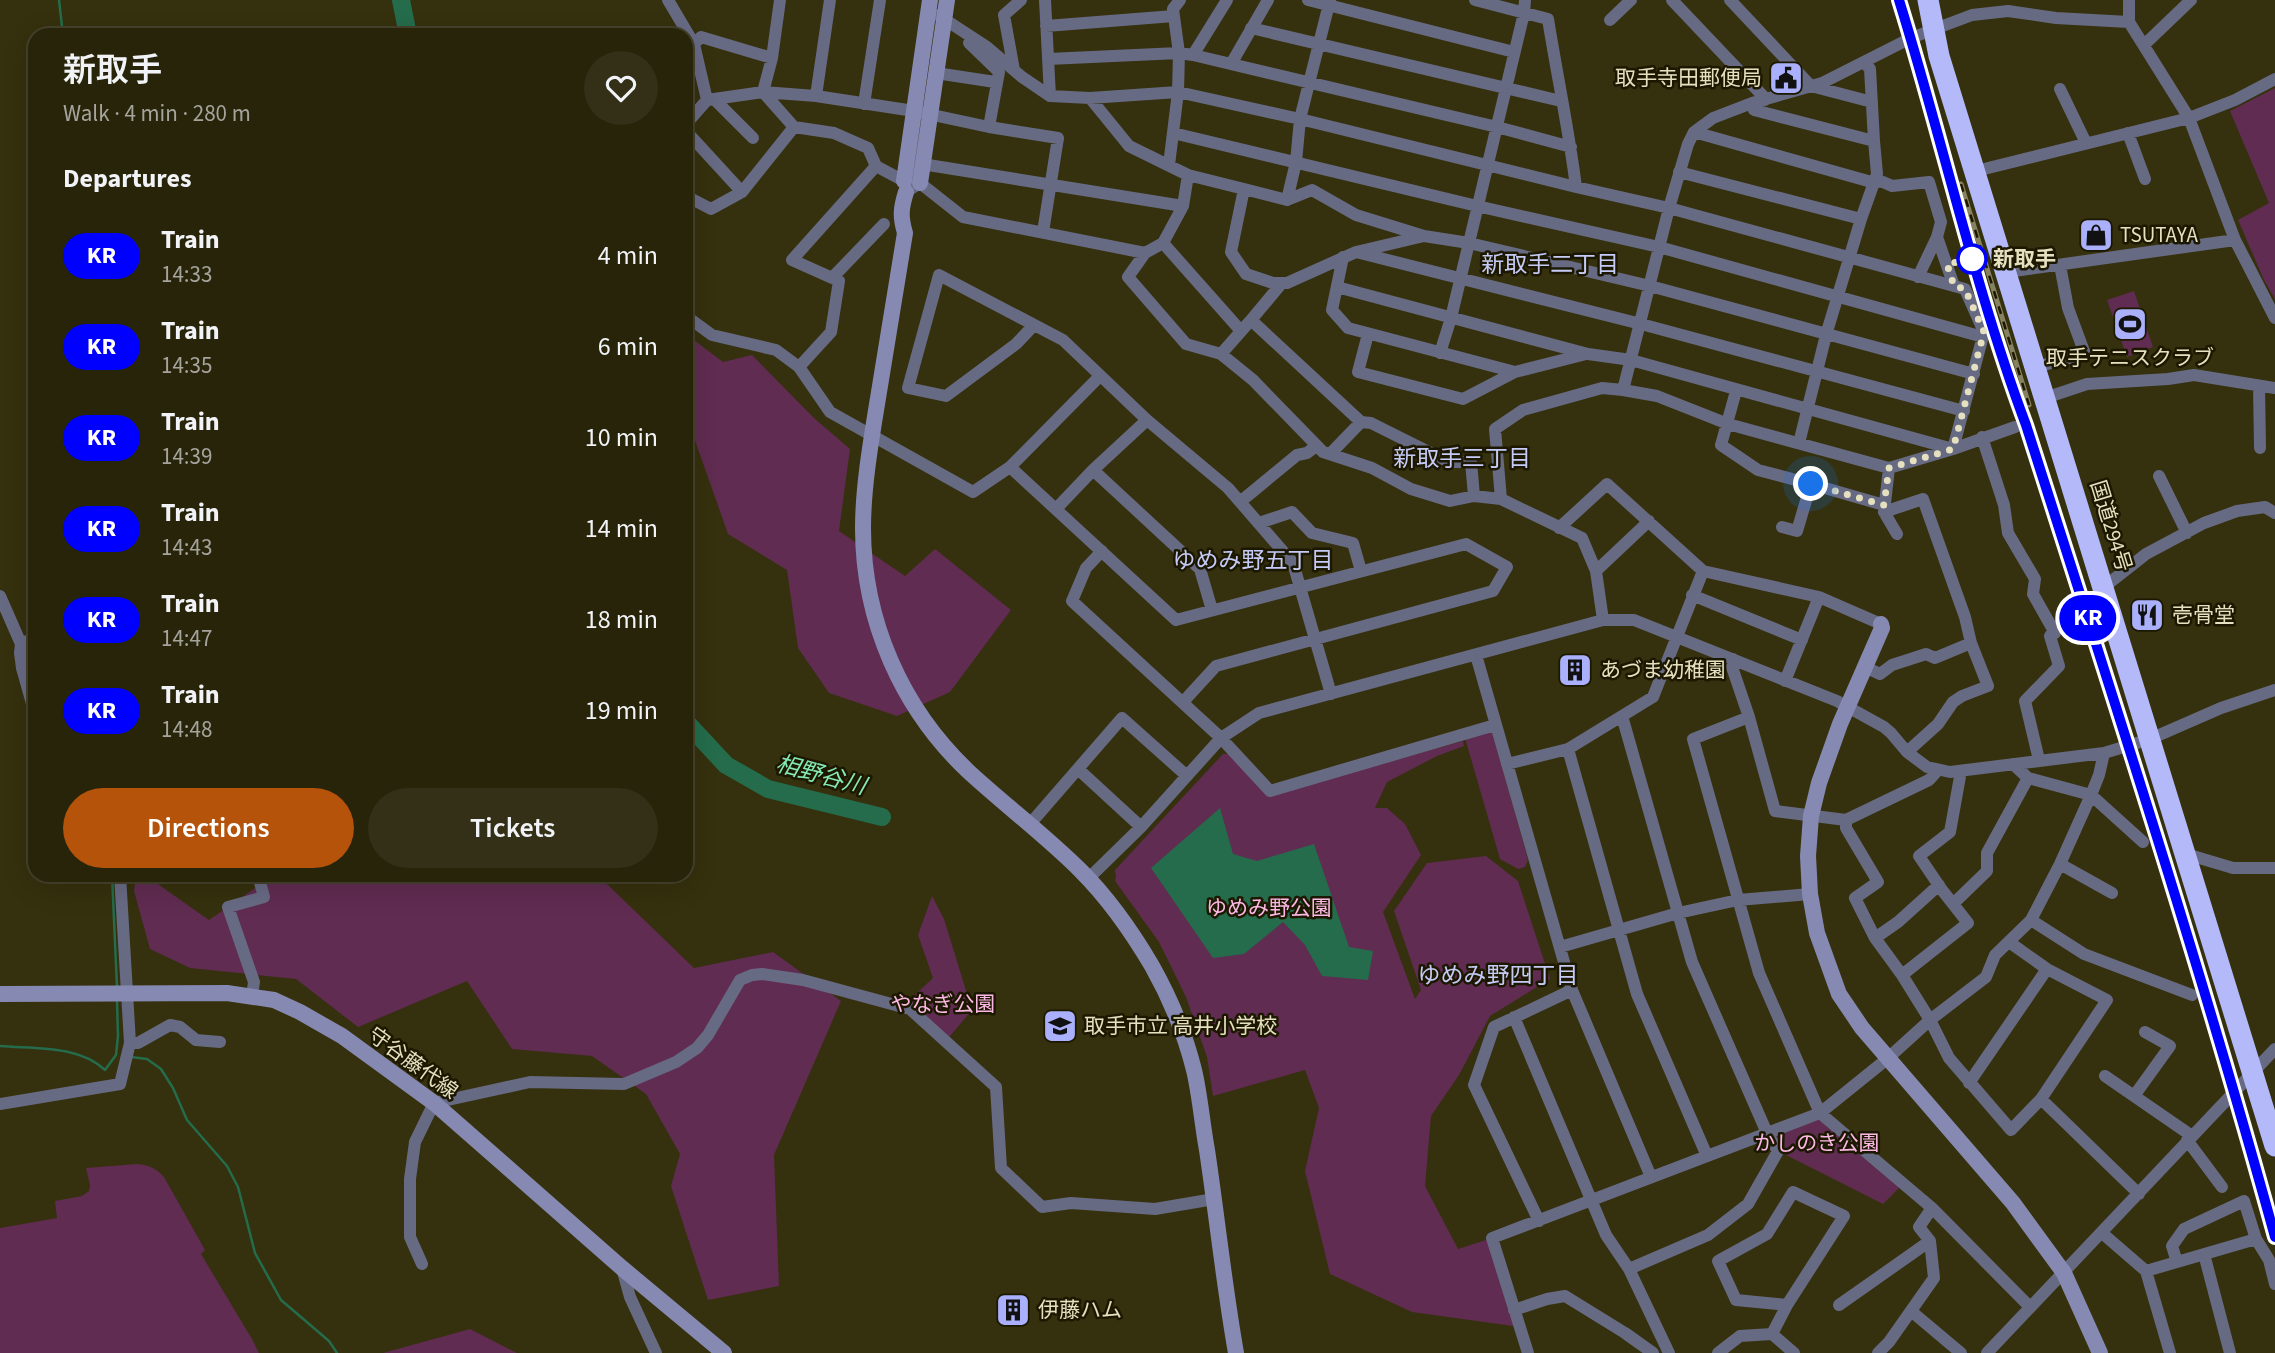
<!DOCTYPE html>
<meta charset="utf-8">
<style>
body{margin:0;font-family:"Source Sans 3","Noto Sans JP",sans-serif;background:#343018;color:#f1f3f6;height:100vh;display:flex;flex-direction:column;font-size:26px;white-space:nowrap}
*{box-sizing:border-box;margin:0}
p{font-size:23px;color:#a5a49c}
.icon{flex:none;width:38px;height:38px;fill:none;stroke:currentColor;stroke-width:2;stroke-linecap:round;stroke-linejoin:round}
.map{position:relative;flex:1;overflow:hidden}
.details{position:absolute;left:28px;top:28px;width:665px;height:854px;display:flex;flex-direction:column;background:#28240a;border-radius:21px;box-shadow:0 7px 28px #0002,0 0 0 2px #44412b}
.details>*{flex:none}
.badge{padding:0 14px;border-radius:23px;font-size:24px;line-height:46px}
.you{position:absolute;width:35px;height:35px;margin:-18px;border:5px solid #fff;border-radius:50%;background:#1a73e8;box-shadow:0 0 0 10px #1a73e833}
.map>.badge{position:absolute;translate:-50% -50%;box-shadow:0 0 0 4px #fff}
h2{padding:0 35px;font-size:26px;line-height:63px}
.round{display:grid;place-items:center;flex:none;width:74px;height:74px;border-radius:37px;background:#343018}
.summary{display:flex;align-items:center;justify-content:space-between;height:119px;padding:0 35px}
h1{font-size:33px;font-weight:600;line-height:52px}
.action{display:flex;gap:14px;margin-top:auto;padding:14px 35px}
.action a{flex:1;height:80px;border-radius:42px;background:#b45309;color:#fff;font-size:28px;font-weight:600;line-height:80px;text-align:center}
.action a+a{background:#343018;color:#f1f3f6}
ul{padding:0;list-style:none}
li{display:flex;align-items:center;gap:21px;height:91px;padding:0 35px}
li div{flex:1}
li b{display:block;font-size:26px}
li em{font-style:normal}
li .badge{min-width:77px;font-weight:700;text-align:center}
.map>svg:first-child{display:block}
.green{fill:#602c51}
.water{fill:#246c4b}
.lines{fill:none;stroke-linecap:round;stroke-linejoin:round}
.stream{stroke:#246c4b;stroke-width:2.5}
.river{stroke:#246c4b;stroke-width:18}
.street{stroke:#676a83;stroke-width:12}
.secondary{stroke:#868ab3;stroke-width:16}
.highway{stroke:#b3b9f9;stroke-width:21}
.rail-casing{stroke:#86815f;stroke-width:5}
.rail{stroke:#1c1800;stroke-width:2.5;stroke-dasharray:8;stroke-linecap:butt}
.line-casing{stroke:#fff;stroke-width:16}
.line{stroke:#00f;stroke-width:10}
.walk{stroke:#e5e0c0;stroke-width:7;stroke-dasharray:0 12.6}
.stop-dot{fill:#fff;stroke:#00f;stroke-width:3.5}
.labels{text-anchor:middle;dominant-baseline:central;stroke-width:5;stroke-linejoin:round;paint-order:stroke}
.poi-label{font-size:21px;fill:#e5e0c0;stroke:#1c1800;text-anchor:start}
.stop-label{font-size:21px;font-weight:bold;fill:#e5e0c0;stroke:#1c1800;text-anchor:start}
.street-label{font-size:21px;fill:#e5e0c0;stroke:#1c1800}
.park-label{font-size:21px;fill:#fcb8e4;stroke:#1c1800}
.neighbourhood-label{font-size:23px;fill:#c6cbf6;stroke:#1c1800}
.water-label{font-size:23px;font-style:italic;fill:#84e9b5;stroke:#1c1800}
</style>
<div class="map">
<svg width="2275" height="1353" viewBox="0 0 2275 1353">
<rect width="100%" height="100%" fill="#35300d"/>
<path class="green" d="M2275 88V299L2264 280 2238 220 2269 203 2230 111Z
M2134 291 2153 347 2127 357 2107 300Z
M686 334 723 362 752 355 814 418 850 449 839 531 905 576 935 549 1011 610 950 692 897 716 829 693 798 648 787 570 728 534 686 415Z
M1489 731 1493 734 1528 860 1525 867 1518 869 1500 859 1465 738Z
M1463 741 1464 746 1437 756 1387 782 1375 808H1387L1405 824 1421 855 1383 912 1415 999 1421 990 1394 911 1427 863 1486 856 1518 881 1550 979 1490 1016 1459 1075 1431 1116 1425 1186 1458 1249 1492 1238 1520 1327 1412 1312 1330 1274 1305 1171 1319 1108 1305 1070 1213 1096 1207 1057 1186 997 1159 942 1115 881 1116 877 1115 870 1223 754H1228L1270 795Z
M136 875H145L209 920 274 875H593L608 885 694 968 773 952 841 1001 774 1155 779 1286 708 1300 671 1186 680 1154 646 1094 592 1056 512 1049 467 981 358 1027 296 979 190 968 150 949 134 891Z
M932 896 944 919 972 1010 946 1041 903 1006 933 978 918 935Z
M1820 1113 1903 1184 1883 1204 1778 1151 1767 1133Z
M137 1164C149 1165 156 1168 164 1177L205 1250 201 1254 252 1339 259 1353H0V1228L57 1218 55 1201 82 1196 89 1191 90 1185 86 1168Z
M470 1329 517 1353H383Z"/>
<path class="water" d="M1220 808 1233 854 1257 861 1314 844 1349 947 1373 951 1368 980 1322 976 1305 945 1283 922 1244 954 1213 958 1151 868Z"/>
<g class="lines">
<path class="stream" d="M59 0 63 35
M35 646 31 662 35 675
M112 875 117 987
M0 1046C35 1049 78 1045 105 1070L116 1055 118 1036 117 1001
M131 1057 147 1059 161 1069 173 1088 187 1120 227 1166 238 1187 255 1253 281 1300 329 1341 337 1353"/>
<path class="river" d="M401 0 408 35
M686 722 726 765 768 789 882 817"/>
<path class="street" d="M668 0 694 44 707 100 686 124
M780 0 772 58 763 92 794 127 834 133 868 148 876 166 904 181 906 192 920 183 963 217 1145 253
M1045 0 1050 96
M1308 0 1514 52
M1475 0 1548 19C1557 75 1569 131 1576 187
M1672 0 1763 96 1765 100
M1730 0 1811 86 1872 102
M2129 0V22L2189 118 2235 100 2275 79
M938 15 987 47 1022 77 1050 96 1090 98 1178 92 1300 119 1576 187 1669 208 1965 289 1984 332 1953 449 1889 468 1884 512 1897 534
M1610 20 1631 0
M1046 26 1174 16
M1251 28 1561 101
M969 43 999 72 989 127
M694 44 701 37 772 58
M2144 45 2191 0
M1193 55 1227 0
M1048 59 1179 53 1193 55 1497 127 1571 147
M1864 62 1870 69 1874 141
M1231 64 1268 0
M1014 70 1004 15 1021 0
M936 73 995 82
M2060 89 2086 143
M816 96 830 0
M1090 98 1129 146 1188 175 1244 189 1231 252 1246 274 1273 283H1287L1356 252 1424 236
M714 99 753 138
M707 100 763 92 816 96 914 111 989 127 1058 138 1043 232
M1752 103 1754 110 1874 141 1877 174 1861 219 1826 335 1799 443
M864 104 880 0
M686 131 742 192
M1694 132 1868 181 1883 182 1892 186 1929 182 1941 222 1937 237 1954 286
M1173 133 1477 206 1659 247 1983 337
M2128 133 2145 179
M922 164 1183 206
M1169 165 1178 92 1179 53 1173 9 1180 0
M1976 171 2189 118 2235 240 2007 272
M1679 172 1861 219
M1188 175 1183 206 1163 243 1145 253 1128 277 1186 344 1221 354 1253 380 1323 452 1372 468 1411 489 1450 501 1474 496 1501 499 1582 538 1596 571 1603 620
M1244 189 1287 200 1296 162 1300 119 1330 0
M686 196 711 209 742 192 794 127
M1287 200 1312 190 1356 215 1424 236 1469 243 1650 286 1974 374
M2235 240 2275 318
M1163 243 1241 331
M1356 252 1641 324 1964 411
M1343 257 1332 310 1348 328 1515 372
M1918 277 1937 237
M832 278 884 224
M1337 287 1588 354 1631 360 1953 449 2015 427
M686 316 712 335 776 350 799 367 830 412 973 492 1010 467 1100 376
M1251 320 1282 283
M1034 325 1016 344 946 396 908 388 939 275 1063 340 1147 420 1228 488 1293 563 1331 694
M1368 334 1358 372 1463 399 1515 372 1586 354
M1440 353 1451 318 1524 13 1525 0
M1221 354 1251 320 1361 422
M799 367 831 332 839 281 792 260 876 166
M2036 367 2085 354 2068 308 2060 265
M2259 386 2260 448
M1623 390 1669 208 1688 144 1694 132 1713 118 1752 103 1822 83 1911 38 1972 15 2008 11 2056 18 2129 22
M1736 391 1721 445 1758 470 1811 484 1797 531 1782 527
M2045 398 2087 384 2168 379 2194 375 2275 388
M1982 437 2004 505 2008 533 2035 579 2033 594 2055 633
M1331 453 1361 422 1371 423 1449 462H1471L1474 496
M1010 467 1176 620 1466 544 1507 567 1493 591 1216 666 1183 702
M1093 470 1200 569 1212 610
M2159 476 2187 533
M1811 484 1884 505
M1501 499 1495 429 1523 410 1602 388 1623 390 1657 396 1728 424 1889 468
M1240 502 1297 455 1307 453 1316 446
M1056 509 1093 470 1147 420
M1884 512 1923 499 1965 617 1971 643 1988 686 1962 696 1953 702 1938 724 1907 752
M1259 523 1292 512 1312 533 1353 543 1361 571
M1559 528 1607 484 1703 571
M1102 551 1086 568 1072 601 1221 738 1270 791 1495 725
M1596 571 1649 521
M2104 587 2146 554 2204 523 2237 511 2265 507 2275 513
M1692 595 1802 640
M0 596 21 644 20 653 22 668 35 714
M1819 597 1881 624
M21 644 35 637
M1476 655 1572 990 1651 1177
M1733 659 1732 667 1749 717 1775 811 1846 820 1929 780 1938 770
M1865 667 1880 674 1892 665 1926 654 1935 658 1971 643
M1749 717 1693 739 1759 973 1820 1113 1932 1208 2030 1307
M1568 749 1637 994 1707 1156
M2039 760 2025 701 2059 666 2050 636 2071 610
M1507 764 1568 749 1653 697 1703 571 1819 597 1785 681
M1078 769 1141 827
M1961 771 1950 832 1919 856 1942 890 1968 923 1902 975 1930 1020 1949 1058 2011 1130 2041 1099
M2028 778 2091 795 2143 842
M1846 820V828L1878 882 1855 898 1875 938
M1030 824 1122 718 1187 776
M2186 854 2233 868H2275
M2060 864 2112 893
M1089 878 1141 827 1221 738 1259 713 1603 620H1634L1837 701 1884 727 1891 733 1907 752 1927 767 1950 772 2104 753 2150 739 2221 708 2275 690
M1953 904 1987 871V853L2028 778 2013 764
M2031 920 2084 954 2192 995
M2009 942 2047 969 2107 1000 2041 1099 2139 1194
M1560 947 1678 913 1738 900 1810 894
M1902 975 1875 938 1898 922 1939 885
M252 996 254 982 228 907 264 897 258 875
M1514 1017 1606 1235 1629 1269 1708 1235 1748 1204 1778 1151 1767 1133 1692 962 1622 716
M130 1043H138L170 1025 180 1027 196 1040 220 1042
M2105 1076 2192 1136
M1969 1083 2047 969
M2134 1096 2170 1046 2145 1032
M0 1104 120 1084 130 1043 120 875
M2187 1140 2222 1187
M1539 1221 1474 1085 1494 1027 1572 990
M2102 1233 2146 1271 2170 1353
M2204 1254 2230 1353
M2177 1262 2172 1246 2184 1229 2244 1201 2256 1239
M422 1264 410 1237V1179L415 1142 434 1103 530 1082 624 1084 676 1062 697 1048 708 1035 740 980 752 975 762 974 803 980 910 1009 996 1087 1001 1168 1042 1207 1071 1203 1155 1209 1214 1199
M622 1268 630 1297 656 1353
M1629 1269 1669 1353
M2146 1271 2256 1239 2269 1260 2275 1284
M1839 1305 1930 1241
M1514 1310 1547 1299 1565 1296 1625 1333 1653 1353
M1911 1311 1961 1353
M1772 1334 1787 1305 1844 1216 1793 1192 1767 1234 1718 1261 1736 1300 1787 1305
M1528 1353 1492 1238 1820 1113 1887 1059 1930 1020 1986 977 1995 955 2031 920 2060 864 2091 795 2099 775 2104 753
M1718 1353 1740 1336 1772 1334 1794 1353
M1878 1353 1889 1342 1934 1278 1930 1241 1919 1227 1932 1208
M1987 1353 2275 1049"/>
<path class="secondary" d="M904 181 930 0
M920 183 947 0
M906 192C901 208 900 216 905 233 896 286 888 339 879 392 872 435 863 485 863 528 863 621 902 709 969 772 1006 806 1046 836 1081 871 1109 899 1132 932 1152 966 1170 998 1185 1034 1194 1070 1200 1095 1202 1123 1207 1150 1217 1217 1224 1285 1236 1353
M1881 624 1882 628 1840 724 1819 783 1811 816 1808 856 1810 894 1817 933 1839 994 1862 1028 2013 1203 2064 1273 2100 1353
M0 994 227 993 274 1000 300 1012 342 1036 434 1103 622 1268 724 1353"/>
<path class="highway" d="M1928 0 1939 56 2275 1146"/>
<g class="rail-casing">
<path id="rail" d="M1899 0C1943 141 1974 286 2027 425 2112 694 2200 964 2275 1236
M1961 184 2029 405"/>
</g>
<use href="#rail" class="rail"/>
</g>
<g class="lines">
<g class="line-casing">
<path id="line" d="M1899 0C1943 141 1974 286 2026 425 2112 694 2200 964 2275 1237"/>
</g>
<use href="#line" class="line"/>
<path class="walk" d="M1811 484 1884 505 1889 468 1953 449 1984 332 1965 289 1954 286 1947 264 1972 259"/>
</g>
<defs>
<g id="civic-square" transform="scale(1.75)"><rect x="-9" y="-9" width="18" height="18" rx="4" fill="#aab0fb" stroke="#1c1800"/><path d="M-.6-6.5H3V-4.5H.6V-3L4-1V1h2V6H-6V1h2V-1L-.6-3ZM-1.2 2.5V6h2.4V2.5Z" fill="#111"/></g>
<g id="shop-square" transform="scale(1.75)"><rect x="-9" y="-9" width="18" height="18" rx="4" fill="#aab0fb" stroke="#1c1800"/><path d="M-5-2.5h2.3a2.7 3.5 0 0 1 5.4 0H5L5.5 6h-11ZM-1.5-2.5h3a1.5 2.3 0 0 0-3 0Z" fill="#111"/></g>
<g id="stadium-square" transform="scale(1.75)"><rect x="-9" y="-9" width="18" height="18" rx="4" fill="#aab0fb" stroke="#1c1800"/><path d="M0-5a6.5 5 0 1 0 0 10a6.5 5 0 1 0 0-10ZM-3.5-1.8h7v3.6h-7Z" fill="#111"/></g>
<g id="restaurant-square" transform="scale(1.75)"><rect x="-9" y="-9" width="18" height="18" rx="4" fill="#aab0fb" stroke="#1c1800"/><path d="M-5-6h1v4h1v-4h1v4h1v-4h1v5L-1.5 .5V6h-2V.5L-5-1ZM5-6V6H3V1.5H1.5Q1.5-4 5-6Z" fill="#111"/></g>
<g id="building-square" transform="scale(1.75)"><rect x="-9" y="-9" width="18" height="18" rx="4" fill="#aab0fb" stroke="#1c1800"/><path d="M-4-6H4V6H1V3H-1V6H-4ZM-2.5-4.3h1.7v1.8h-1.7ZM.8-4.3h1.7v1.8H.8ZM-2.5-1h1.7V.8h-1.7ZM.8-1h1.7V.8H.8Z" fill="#111"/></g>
<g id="school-square" transform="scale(1.75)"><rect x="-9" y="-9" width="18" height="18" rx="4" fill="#aab0fb" stroke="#1c1800"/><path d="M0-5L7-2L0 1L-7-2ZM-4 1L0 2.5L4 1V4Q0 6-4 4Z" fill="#111"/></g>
</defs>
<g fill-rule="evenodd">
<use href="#civic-square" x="1786" y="78"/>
<use href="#shop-square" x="2096" y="235"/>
<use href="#stadium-square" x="2130" y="324"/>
<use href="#restaurant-square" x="2147" y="615"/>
<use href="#building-square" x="1575" y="670"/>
<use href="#school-square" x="1060" y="1026"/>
<use href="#building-square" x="1013" y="1310"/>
</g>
<circle class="stop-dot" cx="1972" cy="259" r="14"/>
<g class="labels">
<g class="poi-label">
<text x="1762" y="78" text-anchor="end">取手寺田郵便局</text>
<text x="2120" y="235">TSUTAYA</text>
<text x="2130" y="358" text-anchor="middle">取手テニスクラブ</text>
<text x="2172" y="615">壱骨堂</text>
<text x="1600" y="670">あづま幼稚園</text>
<text x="1084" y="1026">取手市立 高井小学校</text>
<text x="1038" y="1310">伊藤ハム</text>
</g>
<g class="stop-label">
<text x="1993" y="259">新取手</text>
</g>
<g class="street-label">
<text transform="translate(2111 526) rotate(73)">国道294号</text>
<text transform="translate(413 1063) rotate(36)">守谷藤代線</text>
</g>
<g class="park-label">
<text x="1269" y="908">ゆめみ野公園</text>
<text x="943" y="1004">やなぎ公園</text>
<text x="1817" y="1143">かしのき公園</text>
</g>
<g class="neighbourhood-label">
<text x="1550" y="264">新取手二丁目</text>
<text x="1462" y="458">新取手三丁目</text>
<text x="1253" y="560">ゆめみ野五丁目</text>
<text x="1498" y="975">ゆめみ野四丁目</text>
</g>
<g class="water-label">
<text transform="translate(821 775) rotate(15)">相野谷川</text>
</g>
</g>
</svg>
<div class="you" style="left:1811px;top:484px"></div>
<b class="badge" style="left:2088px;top:618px;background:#00f;color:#fff">KR</b>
<section class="details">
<div class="summary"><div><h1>新取手</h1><p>Walk · 4 min · 280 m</p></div><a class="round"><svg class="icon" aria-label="heart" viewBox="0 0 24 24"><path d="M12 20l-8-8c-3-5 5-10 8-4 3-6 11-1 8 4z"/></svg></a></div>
<h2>Departures</h2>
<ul>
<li><span class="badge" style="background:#00f;color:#fff">KR</span><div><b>Train</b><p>14:33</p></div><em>4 min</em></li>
<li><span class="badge" style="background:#00f;color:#fff">KR</span><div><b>Train</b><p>14:35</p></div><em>6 min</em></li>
<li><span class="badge" style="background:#00f;color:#fff">KR</span><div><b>Train</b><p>14:39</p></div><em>10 min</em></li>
<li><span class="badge" style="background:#00f;color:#fff">KR</span><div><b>Train</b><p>14:43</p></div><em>14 min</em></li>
<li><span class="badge" style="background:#00f;color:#fff">KR</span><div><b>Train</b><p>14:47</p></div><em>18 min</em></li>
<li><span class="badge" style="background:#00f;color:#fff">KR</span><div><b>Train</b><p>14:48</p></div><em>19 min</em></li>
</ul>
<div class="action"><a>Directions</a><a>Tickets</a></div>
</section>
</div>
